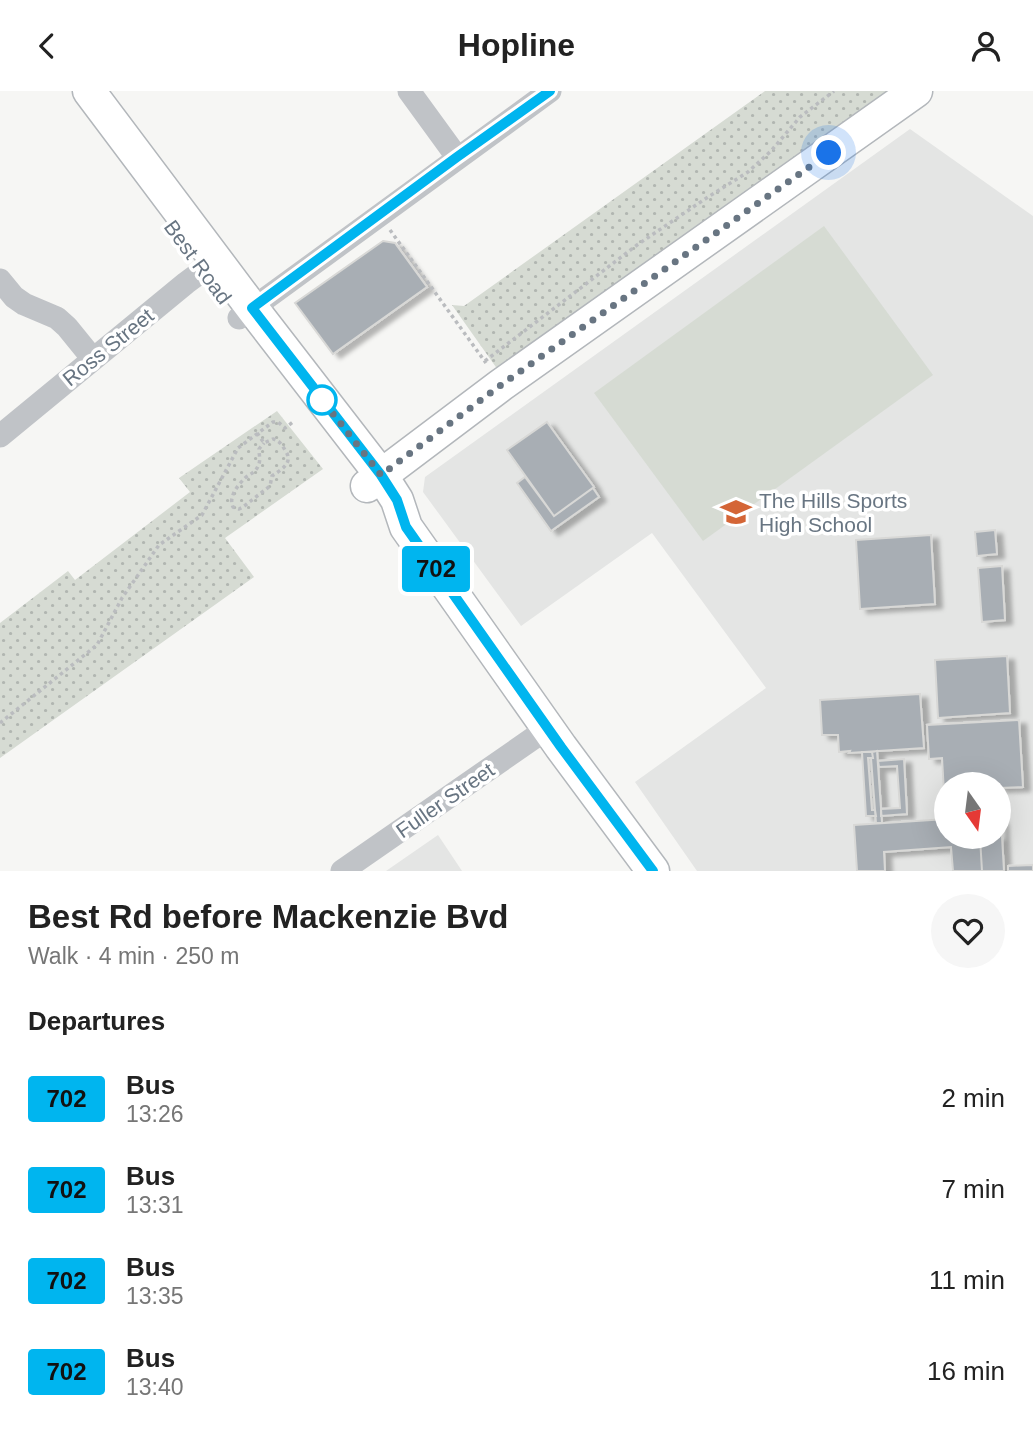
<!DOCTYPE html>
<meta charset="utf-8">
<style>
body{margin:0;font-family:Helvetica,sans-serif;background:#f6f6f6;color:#222;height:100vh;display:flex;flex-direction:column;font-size:26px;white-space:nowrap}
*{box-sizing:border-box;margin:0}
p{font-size:23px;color:#767676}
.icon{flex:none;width:38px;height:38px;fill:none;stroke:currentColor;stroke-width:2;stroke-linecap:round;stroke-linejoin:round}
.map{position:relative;height:780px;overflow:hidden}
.drawer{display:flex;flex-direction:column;background:#fff;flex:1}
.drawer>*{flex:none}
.badge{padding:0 14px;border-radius:5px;font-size:24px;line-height:46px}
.needle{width:46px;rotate:166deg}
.fabs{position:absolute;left:934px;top:681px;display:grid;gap:14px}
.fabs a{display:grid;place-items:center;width:77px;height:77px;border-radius:50%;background:#fff;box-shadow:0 7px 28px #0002;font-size:35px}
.you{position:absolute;width:35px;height:35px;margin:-18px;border:5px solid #fff;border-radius:50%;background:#1a73e8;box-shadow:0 0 0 10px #1a73e833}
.map>.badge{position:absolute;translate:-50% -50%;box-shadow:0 0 0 4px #fff}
h2{padding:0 28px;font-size:26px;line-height:63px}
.round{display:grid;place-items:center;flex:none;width:74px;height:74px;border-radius:37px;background:#f6f6f6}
.summary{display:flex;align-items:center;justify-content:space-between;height:119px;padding:0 28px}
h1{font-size:33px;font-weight:800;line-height:52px}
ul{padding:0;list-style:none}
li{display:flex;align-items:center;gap:21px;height:91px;padding:0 28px}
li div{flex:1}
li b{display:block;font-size:26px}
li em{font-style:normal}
li .badge{min-width:77px;font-weight:700;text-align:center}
header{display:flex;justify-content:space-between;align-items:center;height:91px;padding:0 28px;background:#fff;font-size:32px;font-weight:800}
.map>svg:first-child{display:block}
.built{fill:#e4e5e4;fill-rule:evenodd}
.park{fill:url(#park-dots)}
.pitch{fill:#d6dbd3}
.building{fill:#a8aeb4;stroke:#d8d8d6;stroke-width:2;filter:url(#shadow)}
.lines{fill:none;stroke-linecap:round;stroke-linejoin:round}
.secondary-casing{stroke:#b3b7bb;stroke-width:35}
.path{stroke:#babcbf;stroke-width:3.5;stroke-dasharray:3.5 3.5;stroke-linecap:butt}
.street{stroke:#c0c3c7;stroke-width:23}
.secondary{stroke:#fff;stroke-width:32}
.line-casing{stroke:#fff;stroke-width:16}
.line{stroke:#00b5ef;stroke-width:10}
.walk{stroke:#687582;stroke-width:7;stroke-dasharray:0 12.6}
.stop-dot{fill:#fff;stroke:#00b5ef;stroke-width:3.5}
.labels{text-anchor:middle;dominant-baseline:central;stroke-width:7;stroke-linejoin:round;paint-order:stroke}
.street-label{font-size:21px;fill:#687582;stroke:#fff}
.poi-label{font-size:21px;fill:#687582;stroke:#fff;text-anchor:start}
</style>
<header><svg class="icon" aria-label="back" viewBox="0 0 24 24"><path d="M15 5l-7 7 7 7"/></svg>Hopline<svg class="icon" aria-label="person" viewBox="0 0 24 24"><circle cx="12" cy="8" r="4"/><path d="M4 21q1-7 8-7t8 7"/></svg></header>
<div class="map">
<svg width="1033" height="780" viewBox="0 0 1033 780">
<defs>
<pattern id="park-dots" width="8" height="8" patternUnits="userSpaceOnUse" patternTransform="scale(1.75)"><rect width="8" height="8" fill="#d6dbd3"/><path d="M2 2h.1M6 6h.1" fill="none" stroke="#b1b6b1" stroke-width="1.8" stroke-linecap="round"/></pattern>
<filter id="shadow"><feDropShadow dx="7" dy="4" stdDeviation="2" flood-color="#0004"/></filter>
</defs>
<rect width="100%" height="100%" fill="#f6f6f4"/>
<path class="built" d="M910 38 1033 125V780H697L635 691 766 597 652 442 521 535 423 401 425 386ZM947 693H999V746H947Z
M438 744 462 780H386Z"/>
<path class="park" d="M765 0H888L498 279 452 214 464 215Z
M277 320 323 378 225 447 254 486 0 667V532L68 480 75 489 190 401 179 387Z"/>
<path class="pitch" d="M824 135 933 284 703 450 594 302Z"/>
<path class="building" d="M383 150 395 152 427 196 333 263 295 212Z
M547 331 594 396 554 425 507 359Z
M525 386 554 425 593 397 599 406 551 440 517 392Z
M995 439 997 463 977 465 975 441Z
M931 444 935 513 860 518 856 449Z
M1002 475 1005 529 982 531 978 477Z
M1007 565 1010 622 938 627 935 569Z
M920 603 924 657 849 662 850 660 839 661 838 644H822L820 609Z
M1019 629 1023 696 999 697V693H947V701H944L942 667 929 668 927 634Z
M877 660 882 732H876L871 667H873L872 661Z
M862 661H872L873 667H868L872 719H875L876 725H866Z
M904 668 907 723 881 725V718L900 717 897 675 879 676 878 670Z
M947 728V746H980L982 780H953L951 756 884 761 885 780H857L854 734Z
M999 729H1001L1004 780H982L980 746H999Z
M1033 774V780H1008V775Z"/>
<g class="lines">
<g class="secondary-casing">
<path id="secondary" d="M89 0 252 217 381 384 397 409 406 436 561 656 653 780
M367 395 501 294 916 0"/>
</g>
<path class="path" d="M390 139 486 272
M485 270 637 154 708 106 748 81 771 60 800 26 834 0
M257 342 264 352 273 348C280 350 282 354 285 359 294 372 282 378 272 385L270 395 243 416 239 418 233 416C228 406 238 394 245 387 250 383 256 381 258 375 261 370 259 364 259 358L264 352
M0 632 97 554 122 507 159 454 202 424 238 357 273 331H278L285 337 293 331"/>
<path class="street" d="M409 0 457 66
M0 189 14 206 24 213 57 227 67 236 93 268
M239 227 550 0
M0 345 186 192 217 169
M342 780 548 637"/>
<use href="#secondary" class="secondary"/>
</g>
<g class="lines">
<g class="line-casing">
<path id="line" d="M550 0 457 66 252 217 381 384 397 409 406 436 561 656 653 780"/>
</g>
<use href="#line" class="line"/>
<path class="walk" d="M322 309 316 301 381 384 501 294 829 62"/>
</g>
<defs>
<g id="school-bare" transform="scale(2.415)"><path d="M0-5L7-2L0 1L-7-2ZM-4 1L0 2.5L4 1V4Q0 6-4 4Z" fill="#d46536" stroke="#fff" stroke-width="2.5" paint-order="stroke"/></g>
</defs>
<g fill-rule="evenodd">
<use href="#school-bare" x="736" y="421"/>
</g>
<circle class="stop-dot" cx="322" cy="309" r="14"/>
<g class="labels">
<g class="street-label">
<text transform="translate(198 171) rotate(54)">Best Road</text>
<text transform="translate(108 256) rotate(-39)">Ross Street</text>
<text transform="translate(445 709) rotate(-35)">Fuller Street</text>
</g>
<g class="poi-label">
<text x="759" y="409">The Hills Sports<tspan x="759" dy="24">High School</tspan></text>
</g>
</g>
</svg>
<div class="fabs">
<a><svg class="needle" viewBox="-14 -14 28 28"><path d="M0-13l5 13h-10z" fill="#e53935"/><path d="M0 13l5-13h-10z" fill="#767676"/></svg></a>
</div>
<div class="you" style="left:829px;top:62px"></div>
<b class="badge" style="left:436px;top:478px;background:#00b5ef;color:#111">702</b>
</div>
<section class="drawer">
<div class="summary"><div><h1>Best Rd before Mackenzie Bvd</h1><p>Walk · 4 min · 250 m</p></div><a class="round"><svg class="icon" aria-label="heart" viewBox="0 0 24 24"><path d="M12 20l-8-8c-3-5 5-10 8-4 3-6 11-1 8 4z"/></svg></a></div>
<h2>Departures</h2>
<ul>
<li><span class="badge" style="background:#00b5ef;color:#111">702</span><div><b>Bus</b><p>13:26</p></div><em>2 min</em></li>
<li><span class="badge" style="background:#00b5ef;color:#111">702</span><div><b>Bus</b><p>13:31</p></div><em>7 min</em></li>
<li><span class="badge" style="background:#00b5ef;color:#111">702</span><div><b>Bus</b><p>13:35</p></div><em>11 min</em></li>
<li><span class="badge" style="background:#00b5ef;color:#111">702</span><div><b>Bus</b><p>13:40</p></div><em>16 min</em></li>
</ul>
</section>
